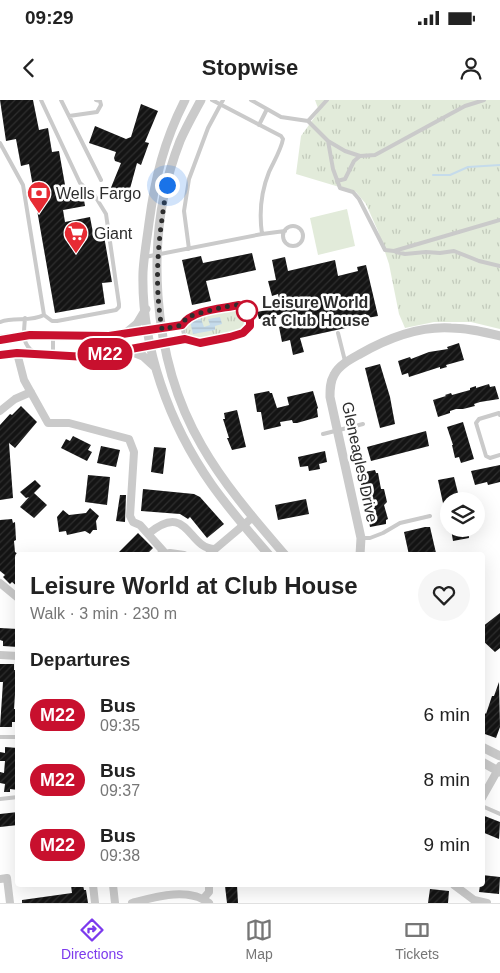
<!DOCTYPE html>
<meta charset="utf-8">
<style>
body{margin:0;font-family:Helvetica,sans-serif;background:#f6f6f6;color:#222;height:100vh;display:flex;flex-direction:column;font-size:19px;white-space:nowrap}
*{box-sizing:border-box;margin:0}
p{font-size:16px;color:#767676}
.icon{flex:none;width:28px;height:28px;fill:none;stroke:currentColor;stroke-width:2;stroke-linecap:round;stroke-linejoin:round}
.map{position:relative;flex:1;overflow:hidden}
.panel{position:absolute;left:15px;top:452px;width:470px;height:335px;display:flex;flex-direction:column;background:#fff;border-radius:5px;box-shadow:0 5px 20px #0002}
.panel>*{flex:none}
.badge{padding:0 10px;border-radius:16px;font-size:18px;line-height:32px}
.tools{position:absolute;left:440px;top:392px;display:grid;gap:10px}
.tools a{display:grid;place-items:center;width:45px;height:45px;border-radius:50%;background:#fff;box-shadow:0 5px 20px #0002;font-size:25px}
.you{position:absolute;width:25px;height:25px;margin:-12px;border:4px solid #fff;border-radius:50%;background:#1a73e8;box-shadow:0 0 0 8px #1a73e833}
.map>.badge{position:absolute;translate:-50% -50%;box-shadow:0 0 0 2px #fff}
h2{padding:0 15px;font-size:19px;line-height:45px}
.round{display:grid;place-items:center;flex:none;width:52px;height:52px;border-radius:26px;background:#f6f6f6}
.headline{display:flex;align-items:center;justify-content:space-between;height:85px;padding:0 15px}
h1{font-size:24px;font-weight:700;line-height:38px}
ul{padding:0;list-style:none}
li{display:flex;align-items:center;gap:15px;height:65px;padding:0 15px}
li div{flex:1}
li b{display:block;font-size:19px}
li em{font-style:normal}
li .badge{min-width:55px;font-weight:700;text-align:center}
.status{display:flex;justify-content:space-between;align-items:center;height:35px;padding:0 25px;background:#fff;direction:ltr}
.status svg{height:14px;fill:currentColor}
header{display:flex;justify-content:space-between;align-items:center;height:65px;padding:0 15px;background:#fff;font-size:22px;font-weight:700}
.menu{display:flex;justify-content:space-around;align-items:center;height:70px;border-top:1px solid #e0e0e0;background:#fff;font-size:14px;color:#767676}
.menu a{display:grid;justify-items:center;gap:2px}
.menu .on{color:#7c3aed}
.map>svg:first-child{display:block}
.grass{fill:url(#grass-tufts)}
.garden{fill:#e2ebda}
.water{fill:url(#water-rules)}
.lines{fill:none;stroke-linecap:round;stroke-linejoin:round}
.stream{stroke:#c5dbeb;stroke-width:2}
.building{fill:url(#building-hatch)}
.service{stroke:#cacaca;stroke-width:4}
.minor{stroke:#cacaca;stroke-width:8}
.tertiary{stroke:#cacaca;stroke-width:9}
.line-casing{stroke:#fff;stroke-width:11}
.line{stroke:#c8102e;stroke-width:8}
.walk{stroke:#2d2d2d;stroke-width:5;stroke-dasharray:0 9}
.stop-dot{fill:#fff;stroke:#c8102e;stroke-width:2.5}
.labels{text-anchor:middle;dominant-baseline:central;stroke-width:5;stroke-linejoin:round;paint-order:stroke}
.poi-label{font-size:16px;fill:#2d2d2d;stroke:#fff;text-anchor:start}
.stop-label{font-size:16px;font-weight:bold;fill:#2d2d2d;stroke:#fff;text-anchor:start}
.street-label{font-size:16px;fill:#2d2d2d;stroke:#fff}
</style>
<div class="status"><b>09:29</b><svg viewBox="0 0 49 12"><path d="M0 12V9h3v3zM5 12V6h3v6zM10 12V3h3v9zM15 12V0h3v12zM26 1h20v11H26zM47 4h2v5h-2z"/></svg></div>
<header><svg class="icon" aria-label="back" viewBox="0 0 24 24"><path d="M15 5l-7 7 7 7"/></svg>Stopwise<svg class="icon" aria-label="person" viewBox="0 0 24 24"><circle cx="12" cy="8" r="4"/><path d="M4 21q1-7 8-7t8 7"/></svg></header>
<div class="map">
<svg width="500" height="803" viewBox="0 0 500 803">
<defs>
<pattern id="grass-tufts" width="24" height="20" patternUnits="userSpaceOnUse" patternTransform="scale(1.25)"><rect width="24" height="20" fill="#e2ebda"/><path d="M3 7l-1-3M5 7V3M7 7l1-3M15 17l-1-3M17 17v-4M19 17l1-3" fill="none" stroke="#c2cabb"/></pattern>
<pattern id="water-rules" width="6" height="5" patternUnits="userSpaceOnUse" patternTransform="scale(1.25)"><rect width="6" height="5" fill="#c5dbeb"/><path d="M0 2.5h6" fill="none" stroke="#aabcca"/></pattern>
<pattern id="building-hatch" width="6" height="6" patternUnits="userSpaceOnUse" patternTransform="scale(1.25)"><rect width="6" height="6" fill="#141414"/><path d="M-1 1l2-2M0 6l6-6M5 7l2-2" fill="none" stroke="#2e2e2e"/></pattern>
</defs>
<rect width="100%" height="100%" fill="#fff"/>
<path class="grass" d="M315 0H500V229L471 222H434L405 228 399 214 389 164 378 131 366 104 356 92 296 74 301 36 319 11Z
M236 209 240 210 245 218 243 227 239 230C227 234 182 249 185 225L189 220Z"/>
<path class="garden" d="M347 109 355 146 318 155 310 118Z"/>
<path class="water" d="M220 217 222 224 215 226V230L193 234 190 221 201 219 204 227 210 225 208 219Z"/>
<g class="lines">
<path class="stream" d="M433 75H450L468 67 500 65"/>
</g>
<path class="building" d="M0 0H33L39 30 48 28 52 52 59 51 67 96 83 93 85 106 63 110 65 122 90 117 94 138 104 136 112 182 102 183 105 204 55 213 29 64 21 66 16 39 6 41Z
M141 4 158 11 145 42 149 43 141 65 137 63 128 96 110 90 121 63 115 61 114 58 116 52 89 43 95 26 126 39 131 37Z
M252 153 256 170 206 181 211 201 192 205 182 160 201 156 203 163Z
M285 157 288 171 335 160 338 176 358 171 357 167 366 165 378 216 367 218 366 214 348 218 350 227 300 238 304 252 293 255 290 240 282 242 279 227 286 225 283 214 259 219 257 212 281 207 278 194 272 196 268 181 276 180 272 160Z
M459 243 464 260 446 265 447 267 440 269V267L409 277 408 273 402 275 398 261 410 257 411 259 429 252 448 249 447 247Z
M380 264 390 297 395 324 380 328 365 268Z
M489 284 490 287 495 286 499 299 480 302 474 304 475 306 463 309H456L450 311V313L438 317 433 300 446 296 445 295 451 293 452 295 470 290V288L476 286V288Z
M269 291 270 293H272L277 308 289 305 287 297 313 291 318 308 317 309 318 317 297 323H293L292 320 280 322 281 326 264 330 261 312H257L254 294Z
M21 306 37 322 15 348 9 343 13 398 0 400V325L10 314 12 315Z
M237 310 246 347 232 350 227 338H229L223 319H225L224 313Z
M463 322 474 359 461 363 459 357 455 358 452 345H453L447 327Z
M426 331 429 346 371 361 367 347Z
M73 336 91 345 88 350 92 352 87 361 61 348 66 339 70 341Z
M101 346 120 350 116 367 97 363Z
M154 347 166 348 163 374 151 372Z
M325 351 327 362 319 364 320 369 309 371 308 366 300 367 298 357Z
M500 365V382L488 385 487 382 475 385 471 371Z
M375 370 376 373H378L381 389H384L387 402 384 405 388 419 386 420V424L370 427 366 406H368L366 394H363L359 373Z
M88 375 110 377 107 405 85 402Z
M454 377 460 401H449V417H446L438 380Z
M35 380 41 386 34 393 47 405 34 418 20 407 29 397 26 398 20 392Z
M143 389 194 394 200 397 224 424 207 438 190 417 188 419 180 414 141 411Z
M120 395H126L125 422 116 421Z
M306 399 309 414 278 420 275 405Z
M90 408 99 416 96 421 97 430H93L90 434 85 431 67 435 66 431 59 432 57 417 63 410 69 415 86 413Z
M12 419 13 423 15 422 16 440 14 441 15 452 18 454V487L12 482 10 484 3 477 5 475 0 471V420Z
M425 427H430L436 453 426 455H409L404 432Z
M451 429H468L469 438 453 441Z
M138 433 153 448 146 455H116Z
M500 513V548L495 552 482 540V527Z
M0 528 18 529V547L3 546V541L0 540Z
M0 564H14V570H18V594H15L14 609H18V622H12V627H0L3 582H0Z
M499 582 500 627 496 638 482 633V619L485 613 486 614 492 596H494Z
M5 647 18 648V690L10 689V692H4L5 684 0 683V672L4 673 5 661H0V652L5 653Z
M18 712V725L0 727V714Z
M482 715 500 722 499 739 482 732Z
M482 775 500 777 499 794 479 792 480 785H482Z
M71 785H83L84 790H86L88 803H22V800L72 793Z
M237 785 238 803H227L225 786Z
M430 789 449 791 448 803H428Z"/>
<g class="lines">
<path class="service" d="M61 0 101 80
M251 0 267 9 259 25
M327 0 308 21 328 41 345 51 360 56 375 55 465 6 484 0
M267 9 281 17 308 21
M69 16 97 12 101 5 100 1 96 0
M328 41 333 69 340 88 353 92 359 99 385 150 394 151 500 120
M0 43 23 85 44 215 52 221H57L116 210 119 207V204L106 114 95 96 80 83 41 0
M337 81 345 79 354 61 360 56
M283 136a10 10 0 1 1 20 0a10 10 0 1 1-20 0Z
M262 134 285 131
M189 149 184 111 189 79 208 28 223 0
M396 152 405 154 426 152 440 153 454 151 479 161 500 166
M145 157 262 134C259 113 261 92 269 72 274 61 281 50 283 39L281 36 212 0
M25 218C24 232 21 244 34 252
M0 222C14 217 31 222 44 215
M182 225 185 239
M163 229 182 225C193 209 221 209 239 205L244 208 249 218 250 226 243 233 200 243 185 239 164 243
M338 233 345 261
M53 254V236
M500 315 499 313 479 319 476 323 486 356 490 358 500 355
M323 334 363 324
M361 438H370L383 433 400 423 430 416
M0 637H18
M0 699 18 697
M482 706 500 714"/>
<path class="minor" d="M17 253 24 280 48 323H69L129 339 134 352 130 416 133 422 140 425 165 453
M0 311 15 299 31 292
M148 434C189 400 187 449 215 449
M160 455 170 453 184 455
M208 455 253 417
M0 483 18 498
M0 555 18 556
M482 698 500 666
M0 779 7 778 10 803
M93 785 95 803
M113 785 115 803
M454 785 474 800 487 803
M203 799 209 792V785
M132 803C155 797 188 787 209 803"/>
<path class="tertiary" d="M185 0C164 41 155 78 149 123 147 139 144 155 143 172 141 247 169 324 212 385 229 409 249 432 269 455
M201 0C194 13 186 27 180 41 143 135 151 259 202 346 225 386 255 420 285 455
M125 234 137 224 146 209
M0 239 29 235 98 237 154 230
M128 250 143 256 155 267
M0 255 17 253 87 257 156 244
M360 455 361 438 330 297C330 289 330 282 334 275 339 265 351 259 360 254 388 238 418 226 451 228 468 228 484 232 500 236
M482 647 500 656
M482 662 500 672"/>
</g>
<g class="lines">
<g class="line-casing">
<path id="line" d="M0 240 30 235 109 236 182 225C193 209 221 209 239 205L244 208 250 218V226L243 233 230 237 200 243 185 239 87 257 17 253 0 255"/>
</g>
<use href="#line" class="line"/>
<path class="walk" d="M167 85C159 136 153 177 162 229L182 225C182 224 186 218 187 218 191 214 231 205 238 205 242 205 245 208 247 211"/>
</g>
<defs>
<g id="bank-pin" transform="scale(1.25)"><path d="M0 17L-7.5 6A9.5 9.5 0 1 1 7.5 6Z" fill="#e72b33" stroke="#fff"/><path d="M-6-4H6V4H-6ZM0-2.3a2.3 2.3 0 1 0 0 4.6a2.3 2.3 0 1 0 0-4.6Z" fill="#fff"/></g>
<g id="supermarket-pin" transform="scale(1.25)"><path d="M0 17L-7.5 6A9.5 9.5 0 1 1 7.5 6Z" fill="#e72b33" stroke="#fff"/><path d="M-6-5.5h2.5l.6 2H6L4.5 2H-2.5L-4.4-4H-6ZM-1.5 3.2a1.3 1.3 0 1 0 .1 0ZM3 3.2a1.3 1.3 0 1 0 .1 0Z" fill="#fff"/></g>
</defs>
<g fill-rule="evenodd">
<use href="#bank-pin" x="39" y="93"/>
<use href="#supermarket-pin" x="76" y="133"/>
</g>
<circle class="stop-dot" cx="247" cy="211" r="10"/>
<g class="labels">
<g class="poi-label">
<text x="56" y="93">Wells Fargo</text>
<text x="94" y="133">Giant</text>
</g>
<g class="stop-label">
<text x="262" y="202">Leisure World<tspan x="262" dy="18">at Club House</tspan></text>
</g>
<g class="street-label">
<text transform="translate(360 362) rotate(78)">Gleneagles Drive</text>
</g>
</g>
</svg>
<div class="tools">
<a><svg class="icon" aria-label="layers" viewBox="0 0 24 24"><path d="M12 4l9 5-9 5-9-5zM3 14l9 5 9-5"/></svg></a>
</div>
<div class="you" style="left:167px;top:85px"></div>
<b class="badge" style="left:105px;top:254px;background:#c8102e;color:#fff">M22</b>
<section class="panel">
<div class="headline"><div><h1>Leisure World at Club House</h1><p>Walk · 3 min · 230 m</p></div><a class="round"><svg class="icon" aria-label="heart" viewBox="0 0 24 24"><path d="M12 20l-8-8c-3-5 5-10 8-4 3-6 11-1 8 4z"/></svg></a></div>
<h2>Departures</h2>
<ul>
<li><span class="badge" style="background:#c8102e;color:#fff">M22</span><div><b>Bus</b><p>09:35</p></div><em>6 min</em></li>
<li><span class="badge" style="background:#c8102e;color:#fff">M22</span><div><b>Bus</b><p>09:37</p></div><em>8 min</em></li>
<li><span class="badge" style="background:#c8102e;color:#fff">M22</span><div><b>Bus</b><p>09:38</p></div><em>9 min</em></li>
</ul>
</section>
</div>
<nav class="menu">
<a class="on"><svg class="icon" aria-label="directions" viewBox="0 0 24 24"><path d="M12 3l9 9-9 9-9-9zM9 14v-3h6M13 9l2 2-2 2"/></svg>Directions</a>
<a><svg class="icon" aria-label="map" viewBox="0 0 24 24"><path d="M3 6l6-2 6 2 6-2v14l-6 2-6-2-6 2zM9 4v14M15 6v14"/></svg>Map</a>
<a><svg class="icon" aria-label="tickets" viewBox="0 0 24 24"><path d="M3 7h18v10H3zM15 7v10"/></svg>Tickets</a>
</nav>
